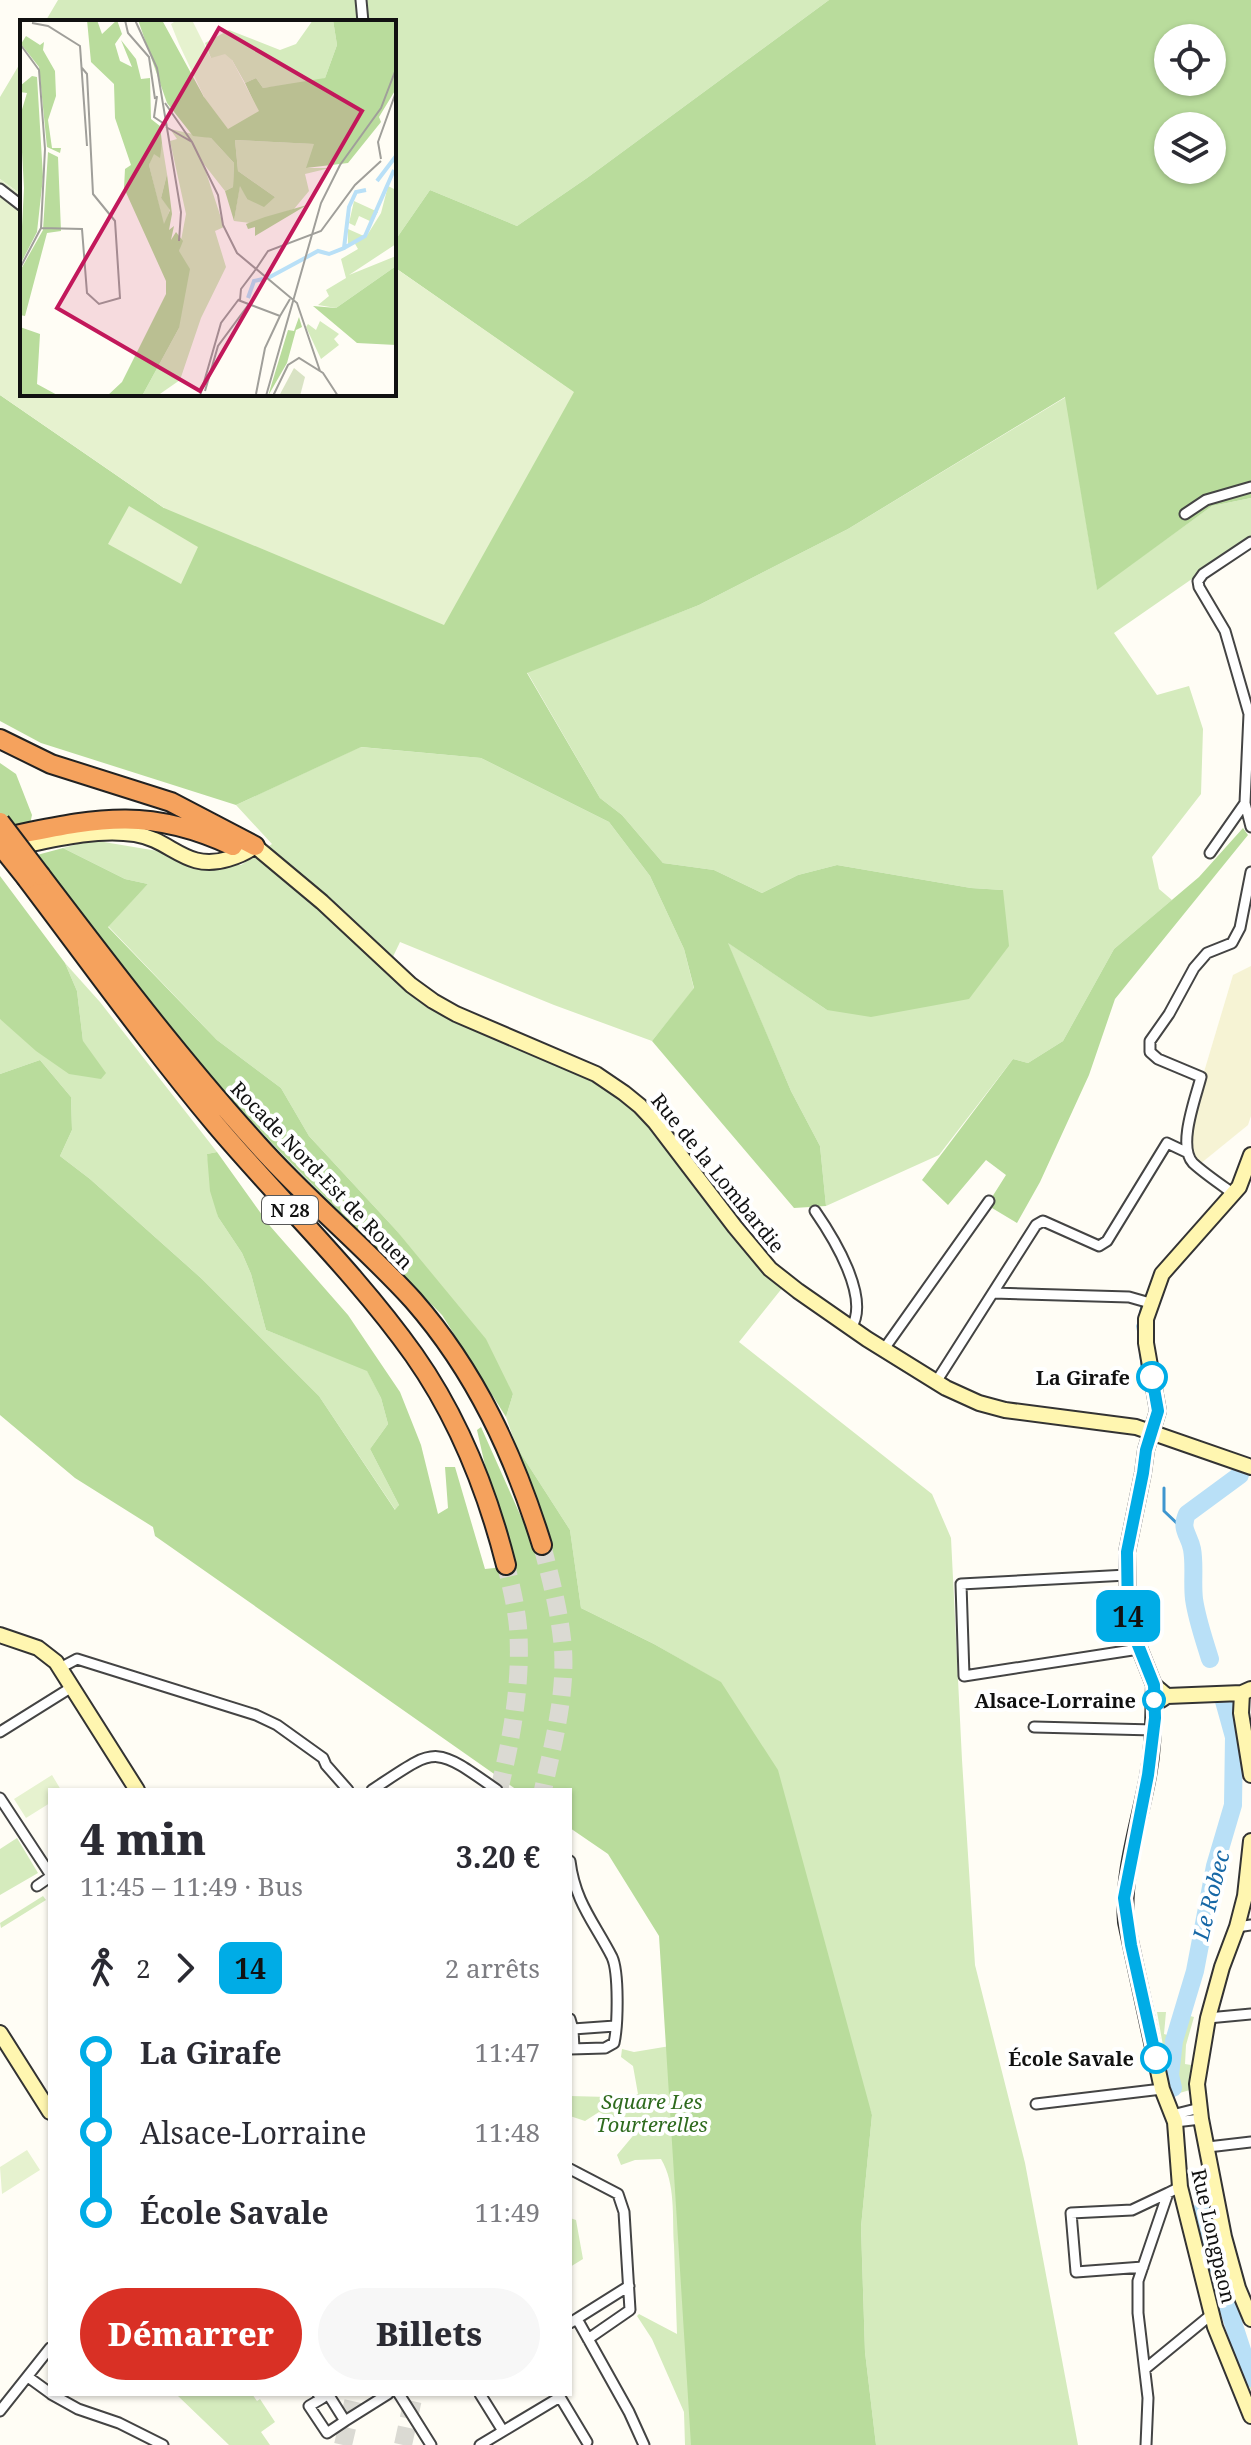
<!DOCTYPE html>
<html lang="fr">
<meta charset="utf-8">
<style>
body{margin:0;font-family:"Noto Serif",serif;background:#f7f7f7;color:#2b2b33;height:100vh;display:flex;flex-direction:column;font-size:30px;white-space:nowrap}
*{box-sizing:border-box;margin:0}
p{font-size:26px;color:#7c7c81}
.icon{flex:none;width:44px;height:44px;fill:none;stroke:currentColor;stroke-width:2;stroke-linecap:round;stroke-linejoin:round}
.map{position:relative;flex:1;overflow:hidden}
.sheet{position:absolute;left:48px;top:1788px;width:524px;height:608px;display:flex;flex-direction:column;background:#fff;border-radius:0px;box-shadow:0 2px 6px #0004}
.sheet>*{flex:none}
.badge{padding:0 16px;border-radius:12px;font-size:28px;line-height:52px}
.controls{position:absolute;left:1154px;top:24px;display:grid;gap:16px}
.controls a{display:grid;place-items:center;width:72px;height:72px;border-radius:50%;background:#fff;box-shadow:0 2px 6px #0004;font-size:40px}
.map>.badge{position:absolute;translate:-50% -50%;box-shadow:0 0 0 4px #fff}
.legs{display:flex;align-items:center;gap:12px;height:88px;padding:0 32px;font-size:26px}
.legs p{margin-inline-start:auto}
.summary{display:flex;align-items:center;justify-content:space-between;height:136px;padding:0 32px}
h1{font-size:44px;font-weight:800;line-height:60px}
.button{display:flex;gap:16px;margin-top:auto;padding:16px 32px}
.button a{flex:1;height:92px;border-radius:48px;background:#d93025;color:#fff;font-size:32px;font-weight:800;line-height:92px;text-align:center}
.button a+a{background:#f7f7f7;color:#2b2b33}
ul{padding:0 32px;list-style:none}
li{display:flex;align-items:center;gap:28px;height:80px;font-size:30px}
li i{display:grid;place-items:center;width:12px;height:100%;margin:0 10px;background:currentColor}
li i::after{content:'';width:20px;height:20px;margin:-10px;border:6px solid;border-radius:50%;background:#fff}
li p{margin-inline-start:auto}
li:first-child i{background:linear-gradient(#0000 50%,currentColor 0)}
li:last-child i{background:linear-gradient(currentColor 50%,#0000 0)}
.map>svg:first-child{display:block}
.farmland{fill:#f6f3d4}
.green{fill:#d5ebbd}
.forest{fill:#b9dc9c;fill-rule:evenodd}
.pitch{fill:#e6f2cf}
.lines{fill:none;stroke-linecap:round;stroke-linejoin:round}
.stream{stroke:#3f96cf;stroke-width:3}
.river{stroke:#b9e0f7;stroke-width:18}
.highway-tunnel{stroke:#dbdad3;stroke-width:18;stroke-dasharray:18 9;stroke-linecap:butt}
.street-casing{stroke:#444;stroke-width:13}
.secondary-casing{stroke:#333;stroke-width:18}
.highway-casing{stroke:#222;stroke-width:22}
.street{stroke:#fff;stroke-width:9}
.secondary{stroke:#fff6b0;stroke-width:14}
.highway{stroke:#f5a25d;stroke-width:18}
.highway-bridge-casing{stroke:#222;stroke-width:22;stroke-linecap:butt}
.highway-bridge{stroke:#f5a25d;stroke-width:18}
.line-1-casing{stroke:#fff;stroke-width:18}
.line-1{stroke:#00ace6;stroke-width:12}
.stop-1-dot{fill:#fff;stroke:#00ace6;stroke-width:4}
.labels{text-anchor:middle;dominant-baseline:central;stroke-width:8;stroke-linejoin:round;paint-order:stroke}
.shield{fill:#fff;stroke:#585858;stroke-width:2}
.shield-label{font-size:18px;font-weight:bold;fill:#111}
.street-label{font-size:20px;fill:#111;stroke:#fff}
.stop-label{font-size:20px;font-weight:bold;fill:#111;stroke:#fff;text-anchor:end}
.park-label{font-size:20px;font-style:italic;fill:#2f6b1f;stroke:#fff}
.water-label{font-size:22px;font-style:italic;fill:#1768a6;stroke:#fff}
.inset-river{fill:none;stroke:#b9e0f7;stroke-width:4}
.inset-road{fill:none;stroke:#a09f9a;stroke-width:2}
.view{fill:#c2185b;fill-opacity:0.15;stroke:#c2185b;stroke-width:4}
.inset-edge{fill:none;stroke:#111;stroke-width:4}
</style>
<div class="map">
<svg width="1251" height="2445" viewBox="0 0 1251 2445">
<rect width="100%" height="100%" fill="#fffdf5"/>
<path class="farmland" d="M1251 966V1116L1248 1125 1200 1164 1188 1153 1204 1072 1233 975Z"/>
<path class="green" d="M58 0H829L587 178 517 226 430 190 394 242V22H45Z
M22 60V195L0 179V97Z
M1066 397 1097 589 1212 506 1251 498V538L1114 633 1157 695 1189 686 1203 729 1201 794 1152 857 1159 889 1172 900 1114 949 1063 1041 1028 1063 1013 1059 939 1155 826 1206 820 1146 791 1091 727 942 827 1010 1003 890 971 888 837 865 798 875 762 893 714 870 663 863 622 815 600 798 527 672 699 605 848 529Z
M360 747 481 758 609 822 650 876 684 949 694 989 652 1041 554 1005 400 942 390 963 442 1003 614 1082 787 1282 739 1342 932 1494 951 1538 962 1760 975 1965 1025 2163 1078 2445H876L865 2352 861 2227 872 2115 720 1682 654 1644 581 1608 570 1530 516 1446 506 1417 513 1394 396 1230 309 1136 281 1088 217 1040 108 926 148 884 125 879 63 848 92 840 241 865 272 844 236 805Z
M65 963 100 1002 217 1152 207 1154 218 1217 242 1253 251 1274 266 1330 367 1370 381 1398 388 1424 370 1449 399 1505 396 1511 319 1396 202 1279 90 1179 60 1156 72 1130 71 1097 40 1060 0 1074V1019L83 1041 77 991Z
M17 1838 38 1873 0 1895V1849Z
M43 1896 46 1900 1 1928 0 1923Z
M1157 2012H1166L1164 2034 1174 2037 1169 2079Z
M1182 2014 1194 2017 1186 2045 1185 2064 1191 2065 1190 2090 1176 2094C1170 2066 1175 2041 1182 2014Z
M670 2046 694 2445H685L684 2412 652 2339 637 2316 639 2314 677 2334C676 2304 675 2275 674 2245 672 2217 676 2184 661 2159L635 2160 621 2165 617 2155 637 2131 599 2112 585 2121 570 2116V2096L608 2097 610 2101 638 2094 633 2066 621 2057 622 2049 634 2052Z
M570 2218 576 2220 583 2259 570 2267Z
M1230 2323 1251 2384V2391L1225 2325Z
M172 2394H252L257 2401 260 2399 275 2422 261 2432 270 2445H229L178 2396Z"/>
<path class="forest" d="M829 0H1251V498L1212 506 1097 590 1065 397 848 529 699 605 527 673 600 798 622 815 663 863 714 870 762 893 798 875 837 865 971 888 1003 890 1009 946 969 999 871 1017 827 1010 728 943 791 1091 820 1146 826 1206 794 1208 652 1041 694 988 684 949 650 876 609 822 481 758 361 747 236 805 41 743 0 721V395L164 508 573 392 394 267V242L430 190 517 226 587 178ZM1168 38H1212V82H1168ZM1168 126H1212V170H1168Z
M0 763 16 774 32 815 30 824C17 827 9 825 0 816Z
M1243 828 1248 835 1115 999 1089 1075 1040 1182 1017 1223 987 1205 1006 1175 986 1160 948 1205 922 1180 1013 1059 1028 1063 1063 1041 1114 949 1199 877Z
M63 848 125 879 148 884 108 927 217 1040 281 1088 309 1136 396 1230 486 1339 513 1394 506 1417 442 1315 280 1152 206 1073 90 930 37 855Z
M0 876 65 963 77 991 83 1041 106 1073 101 1079 69 1074 36 1051 0 1019Z
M40 1060 71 1097 72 1130 60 1156 90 1179 202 1279 319 1396 395 1510 399 1505 370 1449 388 1424 381 1398 367 1371 266 1330 251 1274 242 1253 218 1217 210 1191 207 1154 217 1152 270 1226 348 1315 400 1392 421 1445 438 1514 448 1508 445 1467H455L485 1569 513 1566 491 1492 477 1430 481 1427 535 1548 548 1542 516 1446 570 1530 581 1608 654 1644 721 1682 778 1770 872 2115 861 2227 865 2352 876 2445H691L659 1936 608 1854 570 1828V1790H517L155 1536 153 1527 75 1478 0 1415V1074Z"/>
<path class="pitch" d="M0 179 22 195V394H394V267L574 392 444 625 164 508 0 395Z
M129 506 198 547 181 584 108 544Z
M52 1775 61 1790H50V1803L26 1818 14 1799Z
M27 2150 40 2170 2 2194 0 2167Z"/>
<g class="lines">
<path class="stream" d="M1142 1306 1138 1326 1144 1385
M1164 1488V1511L1183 1529"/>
<path class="river" d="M1210 1659C1204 1639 1197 1620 1194 1599 1192 1582 1195 1565 1192 1549 1189 1534 1180 1530 1187 1514L1240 1475
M1173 2088 1170 2075 1174 2041 1195 1971 1215 1866 1233 1805 1234 1737 1224 1701
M1202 2210 1218 2276 1251 2378"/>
<path class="highway-tunnel" d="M542 1545C551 1580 560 1613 563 1649 566 1696 553 1744 543 1790
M499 1790C512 1737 522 1682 518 1627 516 1606 511 1586 506 1565
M343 2445 355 2394
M403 2445 414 2394"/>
<g class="street-casing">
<path id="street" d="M361 0 363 22
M0 189 22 206
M1185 514 1206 500 1251 487
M1251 542 1203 574 1198 581 1199 587 1225 631 1249 714 1245 803 1251 827
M1210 853 1245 803
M1234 1194C1220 1184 1205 1174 1193 1163 1177 1146 1196 1097 1201 1077L1158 1059 1150 1052V1041L1169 1014 1194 968 1207 953 1232 943 1240 928 1251 872
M815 1211C833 1237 871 1298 851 1328
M993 1293 1129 1297 1150 1303
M884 1349 989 1201
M936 1382 1036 1225 1043 1221 1099 1246 1107 1241 1167 1143 1186 1152
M1127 1575 961 1584 964 1676 1139 1649
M60 1668 77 1659 256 1715 277 1725 323 1758 326 1765 348 1790
M1034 1727 1154 1730
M0 1732 72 1687
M372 1790C437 1747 432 1744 497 1790
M0 1798 50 1874
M570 1861C575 1902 594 1922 612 1957 619 1972 618 2025 614 2043L605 2048 570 2049
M37 1886 50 1877
M1237 1927 1251 1925
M1208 2018 1251 2014
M570 2019 573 2029 574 2049
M573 2029 615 2026
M1036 2104 1162 2089
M1172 2115 1200 2108
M1175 2122 1201 2119
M1208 2147 1251 2142
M570 2169 618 2194 624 2212 630 2310 588 2339
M1143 2267 1076 2272 1071 2213 1132 2210 1168 2193
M577 2319 629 2412 644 2445
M570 2323 629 2286
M1145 2369 1212 2314
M28 2377 50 2393
M51 2394 78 2409 119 2423 163 2445
M318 2394 321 2399 328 2394 345 2421 388 2394
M399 2394 431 2445
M480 2394 503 2431
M321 2399 309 2406 327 2433 345 2421
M0 2411 50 2348
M480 2445 560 2397 587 2442
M1146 2445 1148 2398 1138 2313V2281L1168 2193 1180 2187"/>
</g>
<g class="secondary-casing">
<path id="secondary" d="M12 848C51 840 95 828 135 834 172 840 186 872 228 859 238 856 246 853 255 846L322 902 411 985 433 1001 456 1014 596 1074 624 1093 640 1106 655 1122 735 1227 770 1269 798 1291 867 1339 946 1388 979 1403 1005 1410 1136 1427 1251 1467
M0 1635 38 1648 56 1662 137 1790
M1154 1685C1153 1717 1154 1744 1148 1776 1139 1825 1122 1873 1126 1922L1162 2089 1175 2122 1180 2187 1215 2327 1251 2416
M1242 1693 1241 1713 1251 1775
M1167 1696 1154 1685 1128 1620 1127 1552 1143 1473 1146 1450 1158 1411 1146 1343V1319L1162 1274 1239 1187 1251 1155
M1161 1700 1167 1696 1242 1693 1251 1689
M1251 1841 1245 1896 1237 1927 1222 1967 1208 2018 1197 2084 1201 2119 1224 2237 1238 2288 1251 2319
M0 2033 50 2112"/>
</g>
<g class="highway-casing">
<path id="highway" d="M0 739 51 764 171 802 255 846
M0 838C91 820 144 804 233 846
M41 876C111 968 181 1060 258 1145 307 1200 364 1246 413 1300 476 1372 514 1455 542 1545
M27 879C89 961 150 1046 216 1125 281 1202 356 1273 414 1355 459 1419 487 1490 506 1565"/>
</g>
<use href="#street" class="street"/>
<use href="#secondary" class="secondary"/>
<use href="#highway" class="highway"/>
<g class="highway-bridge-casing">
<path id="highway-bridge" d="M0 822 41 876
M0 845 27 879"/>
</g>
<use href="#highway-bridge" class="highway-bridge"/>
</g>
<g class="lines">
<g class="line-1-casing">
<path id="line-1" d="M1152 1377 1158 1411 1146 1450 1143 1473 1127 1552 1128 1620 1154 1685 1155 1718 1148 1775 1124 1898 1131 1945 1156 2058"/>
</g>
<use href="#line-1" class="line-1"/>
</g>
<g class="stop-1-dot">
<circle cx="1152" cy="1377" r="14"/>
<circle cx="1154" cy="1700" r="10"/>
<circle cx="1156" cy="2058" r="14"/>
</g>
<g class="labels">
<rect class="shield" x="262" y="1196" width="56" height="28" rx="6"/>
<g class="shield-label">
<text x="290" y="1210">N 28</text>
</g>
<g class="street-label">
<text transform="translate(718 1173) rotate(51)">Rue de la Lombardie</text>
<text transform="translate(322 1175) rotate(46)">Rocade Nord-Est de Rouen</text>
<text transform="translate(1214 2236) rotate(77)">Rue Longpaon</text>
</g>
<g class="stop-label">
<text x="1130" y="1377">La Girafe</text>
<text x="1136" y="1700">Alsace-Lorraine</text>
<text x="1134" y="2058">École Savale</text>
</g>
<g class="park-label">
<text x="652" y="2101">Square Les<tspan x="652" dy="23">Tourterelles</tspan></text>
</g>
<g class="water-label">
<text transform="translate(1210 1895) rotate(-76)">Le Robec</text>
</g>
</g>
<g transform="translate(20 20)">
<rect width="376" height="376" fill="#fffdf5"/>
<path d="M293 0H313L317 25 305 58 297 62 243 68 236 58 225 63 212 40 191 38 185 23 209 10 260 30 276 24ZM120 106 139 133 142 123 147 154 141 178 150 189 144 207 129 145 133 133 125 131ZM150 109 191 118 214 143 213 167 205 171 183 143 204 207 195 211 206 247 181 298 160 360 137 376H122L159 308V231L166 194 150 121 157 119ZM215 120 295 124 287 148H310L285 154 289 171 274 189 230 203 214 201 220 164 227 179 255 177 218 151ZM368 166 376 170V224L329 255 376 236V246L316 288 298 285 309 276 306 270 326 258 321 239 338 229 334 222 328 225V209L346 217 361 193ZM334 181 358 192 352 202 339 196 335 206 329 203ZM300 301 319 314 314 319 319 325 301 339 286 307 288 304 296 310Z" fill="#d5ebbd"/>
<path d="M67 0H77L82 14 97 0 102 14 95 24 100 41 112 47 101 20 116 39 121 59 130 58 131 99 140 106 142 123 140 138 134 134 129 145 144 204 150 190 141 178 147 154 152 194 149 210 154 206 151 220 156 212 163 221 159 231 170 249 159 308 122 376H87L102 362 146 274V261L104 168 105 149 111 145 95 98 94 64 71 42ZM118 0H142L184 77 238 91 225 63 236 58 243 68 305 58 317 25 313 0H376V69L359 97 361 102 328 143 286 148 294 124 215 120 218 151 255 177 244 187 227 179 220 166 214 201 205 171 213 167 214 143 191 118 173 116 147 83ZM6 16 20 25 24 22 23 30 35 51 36 76 28 100 32 128H41L40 133 27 127 19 47 1 24ZM12 56 17 57 23 157 17 212 0 245 4 168 0 96 7 73 0 72V66ZM28 132 38 137 41 211 27 213 5 296 0 295V251L23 210ZM287 185 235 216V207L228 209 226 204 245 197ZM376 246V325L337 323 293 286 316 288ZM279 297 282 307 276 310 267 343 248 376 268 310 274 311ZM0 307 20 314 17 364 39 376H0Z" fill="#b9dc9c"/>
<path d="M274 348 285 357 280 376H259Z" fill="#d9e3c4"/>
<path d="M157 0H172L191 38 205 34 212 40 239 91 208 109 184 77 159 24 151 4Z" fill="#e6f2cf"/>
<path class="inset-river" d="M357 161 376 136M324 228 345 216 374 150M248 258 298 231 309 234 324 228 329 187 336 172 346 170M228 278 234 261 243 259"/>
<path class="inset-road" d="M105 0 108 13 129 37 135 79M115 0 137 48 161 192 159 221M12 3 28 6 60 26 67 126M0 24 19 50 25 129 21 208 0 248M137 76 134 97 146 105M145 83 172 122M146 107 172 122 198 175 203 205 217 233 277 283 300 351M361 139 358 122 376 72M21 208 62 209 67 273 79 284 100 278 95 201 73 174 67 54 62 48M236 249 248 231 301 211 335 165 361 141M218 280 260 296 270 279M220 280 221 269 236 249M185 371 198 326 229 284M236 374 245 328 260 296M180 376 201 303 219 279M246 376 301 183 320 145 361 88 376 49M253 376 268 345 279 338 303 353 318 376"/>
<path class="view" d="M199 8 342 91 180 371 37 288Z"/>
<rect width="376" height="376" class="inset-edge"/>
</g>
</svg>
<div class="controls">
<a><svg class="icon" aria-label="locate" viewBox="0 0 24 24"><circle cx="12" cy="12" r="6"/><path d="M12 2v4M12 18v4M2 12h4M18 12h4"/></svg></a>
<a><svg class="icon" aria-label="layers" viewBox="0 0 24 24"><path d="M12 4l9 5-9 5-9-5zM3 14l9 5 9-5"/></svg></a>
</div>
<b class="badge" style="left:1128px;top:1616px;background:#00ace6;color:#111">14</b>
<section class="sheet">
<div class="summary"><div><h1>4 min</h1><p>11:45 – 11:49 · Bus</p></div><b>3.20 €</b></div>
<div class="legs"><svg class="icon" aria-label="walk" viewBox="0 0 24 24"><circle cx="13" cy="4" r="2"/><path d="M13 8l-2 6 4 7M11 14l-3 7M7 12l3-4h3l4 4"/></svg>2<svg class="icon" aria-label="forward" viewBox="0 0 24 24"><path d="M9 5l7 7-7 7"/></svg><b class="badge" style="background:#00ace6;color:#111">14</b><p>2 arrêts</p></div>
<ul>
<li><i style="color:#00ace6"></i><b>La Girafe</b><p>11:47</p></li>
<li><i style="color:#00ace6"></i><span>Alsace-Lorraine</span><p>11:48</p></li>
<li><i style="color:#00ace6"></i><b>École Savale</b><p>11:49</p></li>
</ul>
<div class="button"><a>Démarrer</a><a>Billets</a></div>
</section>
</div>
